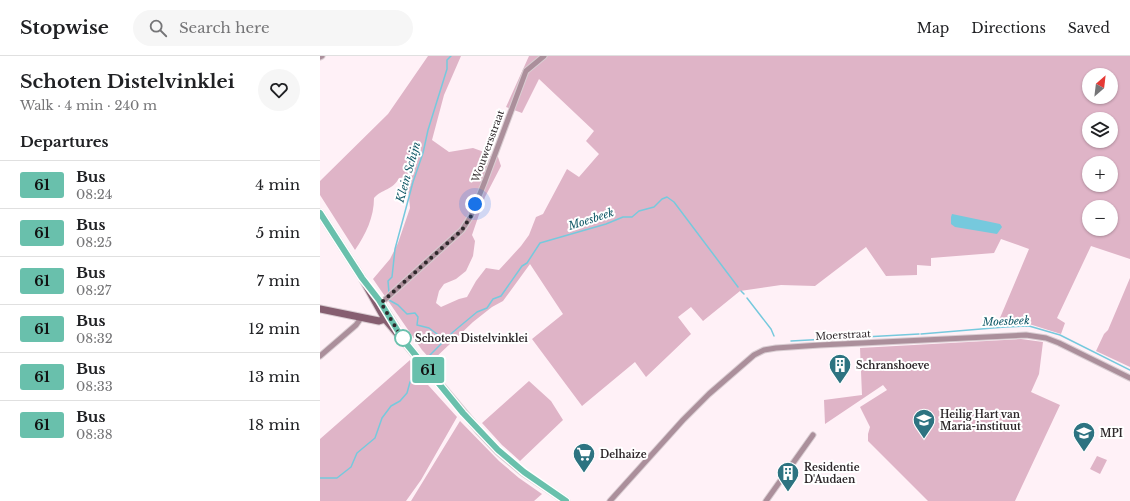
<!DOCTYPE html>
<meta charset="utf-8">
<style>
body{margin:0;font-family:"Libre Baskerville",serif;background:#f6f6f6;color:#202124;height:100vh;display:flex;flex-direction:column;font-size:15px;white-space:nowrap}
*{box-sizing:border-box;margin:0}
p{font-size:13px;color:#757577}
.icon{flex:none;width:22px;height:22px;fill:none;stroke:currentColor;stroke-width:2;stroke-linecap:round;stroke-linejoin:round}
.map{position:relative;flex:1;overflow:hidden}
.sheet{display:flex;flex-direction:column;background:#fff;width:320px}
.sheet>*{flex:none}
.badge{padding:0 8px;border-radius:3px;font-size:14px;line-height:26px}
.needle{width:26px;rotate:28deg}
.controls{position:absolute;left:762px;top:12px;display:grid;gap:8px}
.controls a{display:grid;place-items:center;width:36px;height:36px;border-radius:50%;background:#fff;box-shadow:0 1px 3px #0004;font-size:20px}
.you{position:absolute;width:20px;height:20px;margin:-10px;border:3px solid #fff;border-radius:50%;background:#1a73e8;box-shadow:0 0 0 6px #1a73e833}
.map>.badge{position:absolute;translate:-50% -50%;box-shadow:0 0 0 2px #fff}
h2{padding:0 20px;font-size:15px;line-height:36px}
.round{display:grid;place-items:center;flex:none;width:42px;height:42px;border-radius:21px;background:#f6f6f6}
.overview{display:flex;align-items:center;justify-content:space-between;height:68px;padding:0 20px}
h1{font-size:19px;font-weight:800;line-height:30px}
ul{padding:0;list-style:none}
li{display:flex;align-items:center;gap:12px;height:48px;padding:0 20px;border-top:1px solid #e0e0e0}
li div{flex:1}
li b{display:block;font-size:15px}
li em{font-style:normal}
li .badge{min-width:44px;font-weight:700;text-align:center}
header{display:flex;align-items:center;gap:24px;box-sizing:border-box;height:56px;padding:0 20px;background:#fff;border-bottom:1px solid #e0e0e0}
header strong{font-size:19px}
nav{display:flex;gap:22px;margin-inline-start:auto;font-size:14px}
.search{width:280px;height:36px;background:#f6f6f6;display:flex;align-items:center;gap:10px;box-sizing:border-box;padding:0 14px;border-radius:22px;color:#757577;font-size:15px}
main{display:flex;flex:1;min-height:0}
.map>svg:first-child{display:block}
.green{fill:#dfb4c7;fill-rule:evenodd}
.water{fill:#76c9dd}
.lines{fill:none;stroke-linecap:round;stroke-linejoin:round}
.stream{stroke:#76c9dd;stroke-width:1.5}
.street-casing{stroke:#d9cdd2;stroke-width:7}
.secondary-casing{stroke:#d9cdd2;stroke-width:9}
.street{stroke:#ab8f9b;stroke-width:5}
.secondary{stroke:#865e70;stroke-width:7}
.line-casing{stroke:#fff;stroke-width:9}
.line{stroke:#69c0ac;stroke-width:6}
.walk{stroke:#2e282b;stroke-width:4;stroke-dasharray:0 7.2}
.stop-dot{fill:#fff;stroke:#69c0ac;stroke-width:2}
.labels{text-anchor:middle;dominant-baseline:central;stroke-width:4;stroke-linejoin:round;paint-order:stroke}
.street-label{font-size:10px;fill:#2e282b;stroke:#fff}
.stop-label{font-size:10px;font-weight:bold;fill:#2e282b;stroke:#fff;text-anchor:start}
.poi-label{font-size:10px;font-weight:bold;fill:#2e282b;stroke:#fff;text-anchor:start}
.water-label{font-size:11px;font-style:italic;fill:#125967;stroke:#fff}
</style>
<header>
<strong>Stopwise</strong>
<div class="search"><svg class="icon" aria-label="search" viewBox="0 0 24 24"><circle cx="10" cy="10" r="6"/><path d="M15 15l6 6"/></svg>Search here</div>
<nav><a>Map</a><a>Directions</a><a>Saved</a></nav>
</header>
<main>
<section class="sheet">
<div class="overview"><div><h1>Schoten Distelvinklei</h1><p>Walk · 4 min · 240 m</p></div><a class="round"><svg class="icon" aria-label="heart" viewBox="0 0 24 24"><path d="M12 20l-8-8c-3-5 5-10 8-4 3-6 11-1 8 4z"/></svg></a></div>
<h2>Departures</h2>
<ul>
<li><span class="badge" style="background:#69c0ac;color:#111">61</span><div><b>Bus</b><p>08:24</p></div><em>4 min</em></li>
<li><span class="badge" style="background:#69c0ac;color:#111">61</span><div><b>Bus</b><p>08:25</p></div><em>5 min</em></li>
<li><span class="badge" style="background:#69c0ac;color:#111">61</span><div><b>Bus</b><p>08:27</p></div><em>7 min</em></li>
<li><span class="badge" style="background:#69c0ac;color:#111">61</span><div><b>Bus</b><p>08:32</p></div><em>12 min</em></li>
<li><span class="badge" style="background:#69c0ac;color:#111">61</span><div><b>Bus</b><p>08:33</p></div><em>13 min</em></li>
<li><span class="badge" style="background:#69c0ac;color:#111">61</span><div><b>Bus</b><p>08:38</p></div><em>18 min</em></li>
</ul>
</section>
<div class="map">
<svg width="810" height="445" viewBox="0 0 810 445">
<rect width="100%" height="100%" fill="#fff1f7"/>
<path class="green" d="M108 0H141L124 39 112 84 129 96 153 92 178 101 181 110 165 141 152 179 155 185 153 200 146 215 136 223 124 228 119 235 116 247 121 251 139 243 147 241 156 225 166 212 179 214 201 190 209 179 216 161 223 158 247 113 259 121 279 98 266 85 274 75 219 23 202 57 186 51 209 0H810V203L771 190 737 262 745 267 741 278 706 267 677 269 709 193 681 183 674 197 611 202V210L597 209V219L566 220 546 191 495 230 461 229 420 235 383 265 371 251 358 261 371 278 326 321 315 306 262 350 212 283 243 258 210 208 183 245 172 251 153 266 112 305 102 294 53 223 70 203 78 187 90 152 87 121 79 122C73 134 62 133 54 142 54 161 46 178 35 194L0 139V125L68 58ZM769 19H791V41H769ZM769 63H791V85H769ZM769 107H791V129H769ZM769 151H791V173H769Z
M810 222V311L776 295 784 278 788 274Z
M701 283 723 286 719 318 711 336 740 349 695 445H608L548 385V378L550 371 540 351 567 334 563 329 505 368 504 344 542 339 540 292Z
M90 304 99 319 137 361 101 424 86 445H0V383Z
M209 325 231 345 243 364 200 405 182 389 162 367Z
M140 365 179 405 199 422 222 438 214 445H91Z
M777 400 787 404 780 418 770 413Z"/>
<path class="water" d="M632 158 680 168 682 171 677 178 635 171 631 168V161Z"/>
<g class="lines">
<path class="stream" d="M421 235 424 238
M69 237 68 225 72 221 75 193 93 126 103 97 108 74 127 13V4L131 0
M427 242 451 273 454 280
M69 243V244L78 249 87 258 95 257 98 261 97 269 109 272 125 284 109 300
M601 278 685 271 709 270 740 279 810 314
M125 284 133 276 157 256 167 252 173 243 181 240 202 210 207 207 220 187 286 168 303 161H312L319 155 334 151 342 143 347 141 354 146 418 231
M471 285 599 278
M0 422H17L31 411 37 397 55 382 62 362 71 350 80 345 87 337 90 326 97 312"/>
<g class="street-casing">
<path id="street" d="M0 1 2 0
M59 249 142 174 151 160 165 125 206 15 224 0
M0 300 36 269 41 262
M290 445 363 364 389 338 434 299 444 294 456 292 500 289 706 279 726 282 739 287 810 322
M446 445 493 379"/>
</g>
<g class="secondary-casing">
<path id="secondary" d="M0 157 44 225
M42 222 65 263 160 376 178 395 203 416 246 445
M59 244 76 271
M0 253 59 265 65 263"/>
</g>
<use href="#street" class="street"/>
<use href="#secondary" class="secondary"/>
</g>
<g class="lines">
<g class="line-casing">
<path id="line" d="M0 157 42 222 59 244 84 285 143 357 178 394 204 416 246 445"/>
</g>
<use href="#line" class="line"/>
<path class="walk" d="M83 282 84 285 61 247 142 174 151 160 155 148"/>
</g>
<defs>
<g id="building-pin" transform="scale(1.15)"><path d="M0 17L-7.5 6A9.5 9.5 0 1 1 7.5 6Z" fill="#2d7381" stroke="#fff"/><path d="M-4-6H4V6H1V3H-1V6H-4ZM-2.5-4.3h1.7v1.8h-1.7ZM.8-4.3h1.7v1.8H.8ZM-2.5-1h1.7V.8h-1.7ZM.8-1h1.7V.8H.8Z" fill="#fff"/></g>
<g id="school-pin" transform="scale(1.15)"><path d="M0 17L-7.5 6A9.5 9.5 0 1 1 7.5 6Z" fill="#2d7381" stroke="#fff"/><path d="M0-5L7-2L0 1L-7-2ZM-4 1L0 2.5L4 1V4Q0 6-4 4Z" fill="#fff"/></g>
<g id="supermarket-pin" transform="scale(1.15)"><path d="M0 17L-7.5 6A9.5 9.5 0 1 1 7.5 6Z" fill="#2d7381" stroke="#fff"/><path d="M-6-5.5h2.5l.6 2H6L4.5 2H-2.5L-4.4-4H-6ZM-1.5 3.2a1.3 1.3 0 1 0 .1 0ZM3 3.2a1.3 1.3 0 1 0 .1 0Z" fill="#fff"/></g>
</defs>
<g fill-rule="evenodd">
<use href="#building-pin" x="520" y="309"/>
<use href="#school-pin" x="604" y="364"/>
<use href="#school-pin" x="764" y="377"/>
<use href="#supermarket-pin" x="264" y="398"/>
<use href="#building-pin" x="468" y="417"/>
</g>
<circle class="stop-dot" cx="83" cy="282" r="8"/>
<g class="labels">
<g class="street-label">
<text transform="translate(168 90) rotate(-70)">Wouwersstraat</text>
<text transform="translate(523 279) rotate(-3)">Moerstraat</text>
</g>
<g class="stop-label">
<text x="95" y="282">Schoten Distelvinklei</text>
</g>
<g class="poi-label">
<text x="536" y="309">Schranshoeve</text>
<text x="620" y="358">Heilig Hart van<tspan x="620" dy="12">Maria-instituut</tspan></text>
<text x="780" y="377">MPI</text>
<text x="280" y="398">Delhaize</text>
<text x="484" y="411">Residentie<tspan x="484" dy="12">D'Audaen</tspan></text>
</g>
<g class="water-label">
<text transform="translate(88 116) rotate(-74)">Klein Schijn</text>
<text transform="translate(271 163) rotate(-18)">Moesbeek</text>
<text transform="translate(686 265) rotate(-2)">Moesbeek</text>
</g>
</g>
</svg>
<div class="controls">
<a><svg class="needle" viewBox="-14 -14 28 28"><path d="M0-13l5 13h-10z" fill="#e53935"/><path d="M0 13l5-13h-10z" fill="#757577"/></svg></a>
<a><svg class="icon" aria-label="layers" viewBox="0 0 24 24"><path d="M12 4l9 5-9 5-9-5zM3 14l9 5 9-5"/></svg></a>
<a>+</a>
<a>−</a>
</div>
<div class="you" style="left:155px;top:148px"></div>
<b class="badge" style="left:108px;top:314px;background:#69c0ac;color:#111">61</b>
</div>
</main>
